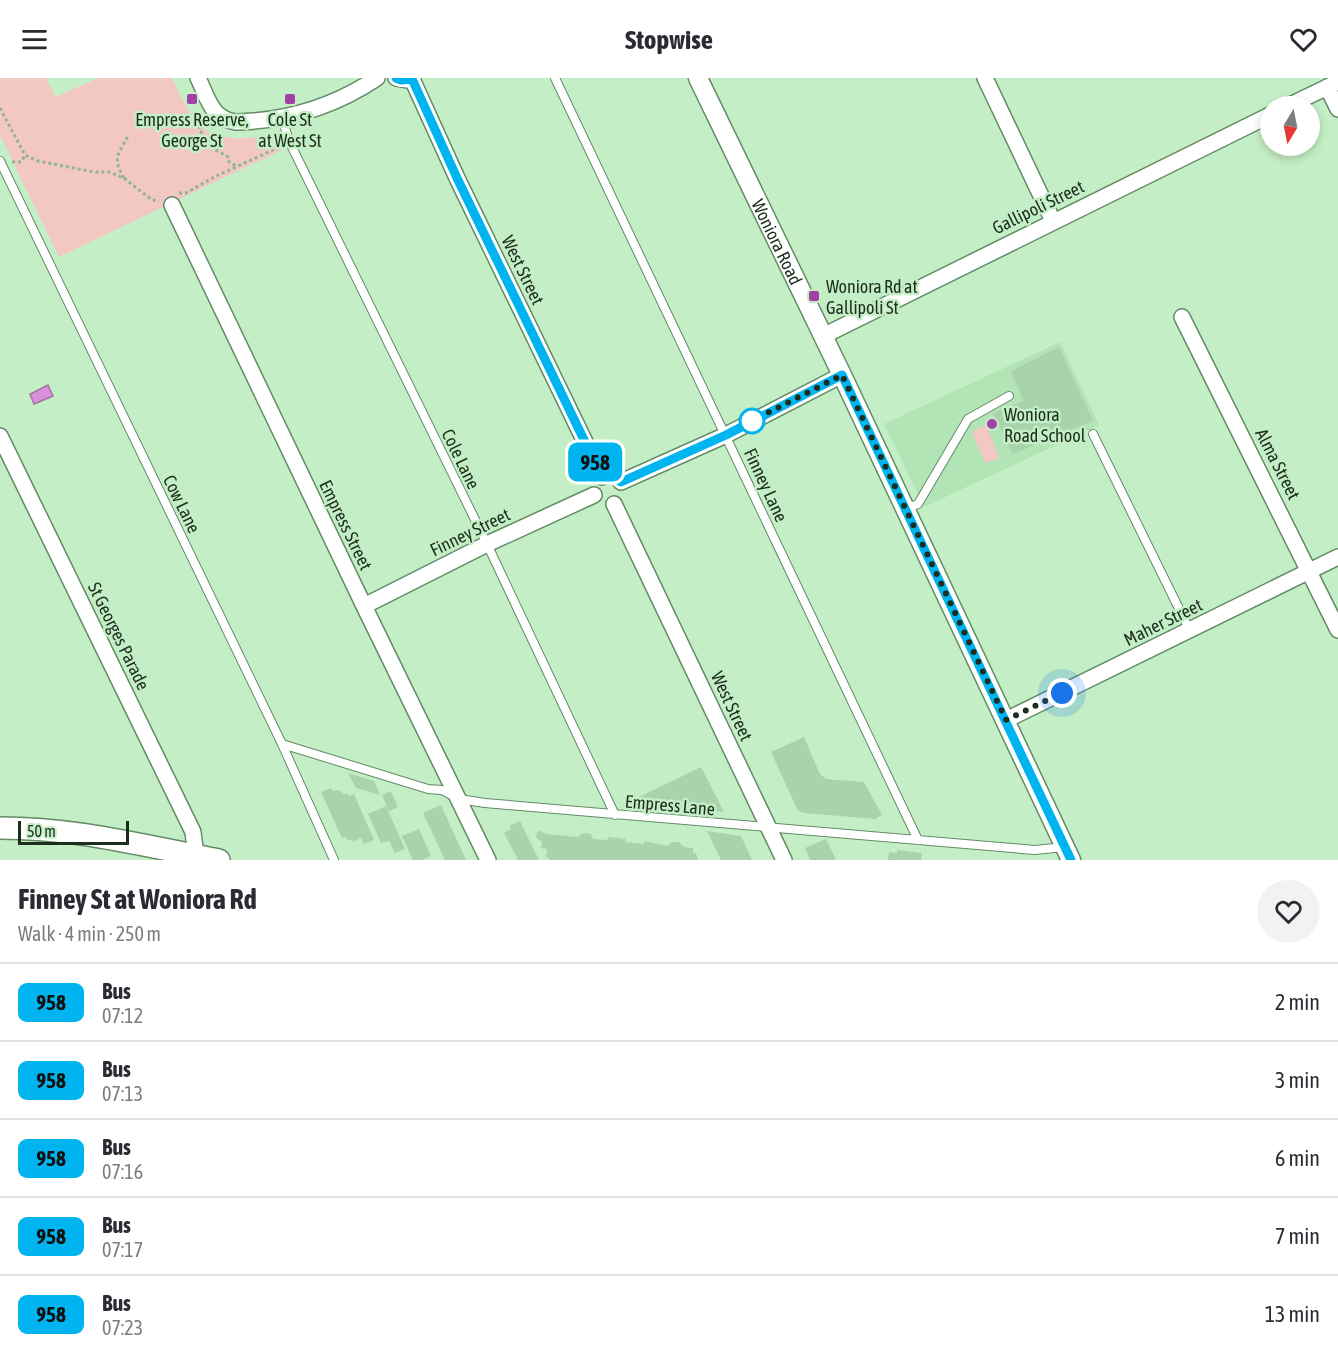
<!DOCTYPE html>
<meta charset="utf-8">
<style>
body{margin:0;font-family:"Asap Condensed",sans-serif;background:#f2f2f3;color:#2b2b33;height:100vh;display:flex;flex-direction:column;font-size:22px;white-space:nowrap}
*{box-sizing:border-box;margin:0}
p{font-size:20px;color:#7c7c81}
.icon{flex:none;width:33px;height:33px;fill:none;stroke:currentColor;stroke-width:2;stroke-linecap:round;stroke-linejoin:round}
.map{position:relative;height:782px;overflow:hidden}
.details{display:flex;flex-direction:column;background:#fff;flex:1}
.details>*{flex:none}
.badge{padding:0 12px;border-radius:9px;font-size:21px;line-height:39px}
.needle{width:39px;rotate:190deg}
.controls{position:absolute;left:1260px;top:18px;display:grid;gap:12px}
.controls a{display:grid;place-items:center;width:60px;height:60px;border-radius:50%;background:#fff;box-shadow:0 3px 9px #0003;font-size:30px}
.scale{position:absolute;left:18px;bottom:15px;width:111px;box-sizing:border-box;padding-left:6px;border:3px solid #1d2d1e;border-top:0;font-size:16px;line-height:21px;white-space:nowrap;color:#1d2d1e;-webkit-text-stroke:4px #c4efc6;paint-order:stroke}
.you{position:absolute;width:30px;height:30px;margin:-15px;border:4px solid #fff;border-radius:50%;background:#1a73e8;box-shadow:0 0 0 9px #1a73e833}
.map>.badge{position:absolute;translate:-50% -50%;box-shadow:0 0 0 3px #fff}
.round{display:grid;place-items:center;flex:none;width:63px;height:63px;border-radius:32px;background:#f2f2f3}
.summary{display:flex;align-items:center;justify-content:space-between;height:102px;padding:0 18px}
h1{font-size:28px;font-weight:700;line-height:45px}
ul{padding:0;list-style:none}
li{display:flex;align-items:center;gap:18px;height:78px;padding:0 18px;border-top:2px solid #e1e1e2}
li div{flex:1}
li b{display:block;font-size:22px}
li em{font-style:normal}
li .badge{min-width:66px;font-weight:700;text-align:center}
header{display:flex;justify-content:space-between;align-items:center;height:78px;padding:0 18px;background:#fff;font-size:27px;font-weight:700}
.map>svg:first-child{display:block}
.built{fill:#b2e4b5}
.green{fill:#f3c8c2}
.water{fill:#da90db;stroke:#a172a2;stroke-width:1.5}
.building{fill:#a9d3ab}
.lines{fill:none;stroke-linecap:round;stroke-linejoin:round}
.service-casing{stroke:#638b66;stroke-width:10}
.minor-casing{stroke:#638b66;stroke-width:18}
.tertiary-casing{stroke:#638b66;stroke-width:21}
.secondary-casing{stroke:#638b66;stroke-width:24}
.path{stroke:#91b493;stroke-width:3;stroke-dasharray:3 3;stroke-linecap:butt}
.service{stroke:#fff;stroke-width:8}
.minor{stroke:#fff;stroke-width:15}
.tertiary{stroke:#fff;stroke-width:18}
.secondary{stroke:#fff;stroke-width:21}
.line-casing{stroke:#fff;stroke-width:14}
.line{stroke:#00b5ef;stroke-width:9}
.walk{stroke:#1d2d1e;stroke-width:6;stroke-dasharray:0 10.8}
.poi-dot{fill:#a340a6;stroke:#c4efc6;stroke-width:2}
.stop-dot{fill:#fff;stroke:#00b5ef;stroke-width:3}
.labels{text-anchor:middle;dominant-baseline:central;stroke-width:5;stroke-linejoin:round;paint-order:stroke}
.poi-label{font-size:18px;fill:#1d2d1e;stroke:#c4efc6}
.street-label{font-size:18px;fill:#1d2d1e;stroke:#c4efc6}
</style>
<header><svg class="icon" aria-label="menu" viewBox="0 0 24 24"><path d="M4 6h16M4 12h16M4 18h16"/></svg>Stopwise<svg class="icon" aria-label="heart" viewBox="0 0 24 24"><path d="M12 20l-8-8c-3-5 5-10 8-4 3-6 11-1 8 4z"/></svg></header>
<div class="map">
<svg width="1338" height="782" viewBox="0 0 1338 782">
<rect width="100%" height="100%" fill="#c4efc6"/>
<path class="built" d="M1060 264 1099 347 924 429 884 346Z"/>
<path class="green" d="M0 0H46L56 19 98 0H172C179 14 185 29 195 42 214 68 254 59 283 58L288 69 59 179 0 57Z
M986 346 999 380 985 385 972 354Z"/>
<path class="water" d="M48 307 53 318 34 326 30 316Z"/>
<path class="building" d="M1059 269 1093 343 1013 376 993 335 1024 323 1011 293Z
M804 659 820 696 826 701 864 704 882 737 875 741 804 735 798 733 771 674Z
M701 689 724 734 634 728 635 721Z
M348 695 374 703 380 717 356 710Z
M331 710 332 713 339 712 344 716 348 715 349 718 354 716 374 762 364 766 361 760 353 764 352 761 348 763 346 759 342 760 321 714Z
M391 713 398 729 389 733 382 717Z
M441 727 466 782H445L423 735Z
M386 728 405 771 395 775 389 763 381 765 368 736Z
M520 743 539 782H518L504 755 511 751 510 748Z
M419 751 431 778 422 782H413L402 758Z
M541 753 546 756 578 759 581 756 586 755 591 756 593 761 608 762V759L626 761 625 764 644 766V763L668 768 672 764H679L684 769 693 770V775H696L698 782H549V780L546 779 547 771 541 770 542 764 536 760 537 754Z
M707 753 741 758 752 782H721Z
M826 761 836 782H810L805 770Z
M897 772 922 775 921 782H888L889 774 897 775Z"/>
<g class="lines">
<g class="service-casing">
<path id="service" d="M555 0 918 762
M281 38 290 65 487 466 615 737
M0 83 282 666 334 782
M1093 356 1190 553
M906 431 918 426 968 341 1009 318
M282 666 428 711 442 712 459 721 485 725 1035 772 1064 769"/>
</g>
<g class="minor-casing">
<path id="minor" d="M198 0C208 20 211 41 236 44 286 43 335 28 377 0
M396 0 407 2 413 0
M985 0 1053 143
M412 1 457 100 602 399
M1327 9 1338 31
M1288 28 1338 4
M172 127 364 528 488 782
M1182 239 1338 552
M823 258 1270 37
M0 358 193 754 196 778
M621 404 726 357 842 297
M614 426 784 782
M364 528 487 466 594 417
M1006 642 1338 479"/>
</g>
<g class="tertiary-casing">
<g id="tertiary">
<path id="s1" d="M698 0 842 297 1071 782"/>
</g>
</g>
<g class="secondary-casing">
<path id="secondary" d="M0 750C78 750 144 768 219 782"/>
</g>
<path class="path" d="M0 30 25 77 38 83 94 94H110L125 101 152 122 159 123
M200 48 199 52C205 58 210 67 216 72 220 75 225 76 229 80V84L236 88
M12 84H21L25 77
M124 100C112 80 118 77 128 58
M179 115H186L216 98 282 68"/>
<use href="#service" class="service"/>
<use href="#minor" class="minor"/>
<use href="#tertiary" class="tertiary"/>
<use href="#secondary" class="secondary"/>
</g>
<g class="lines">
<g class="line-casing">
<path id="line" d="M396 0 401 2 412 1 457 100 602 399 612 398 621 404 726 357 842 297 1071 782"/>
</g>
<use href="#line" class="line"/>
<path class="walk" d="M752 343 746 346 842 297 1006 642 1062 615"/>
</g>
<g class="poi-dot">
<rect x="186" y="15" width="12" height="12" rx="3"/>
<rect x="284" y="15" width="12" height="12" rx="3"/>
<rect x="808" y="212" width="12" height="12" rx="3"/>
<circle cx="992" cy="346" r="6"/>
</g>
<circle class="stop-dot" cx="752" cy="343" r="12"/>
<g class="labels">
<g class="poi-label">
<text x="192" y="41">Empress Reserve,<tspan x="192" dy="21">George St</tspan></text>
<text x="290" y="41">Cole St<tspan x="290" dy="21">at West St</tspan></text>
<text x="826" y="208" text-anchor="start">Woniora Rd at<tspan x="826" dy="21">Gallipoli St</tspan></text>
<text x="1004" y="336" text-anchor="start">Woniora<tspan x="1004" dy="21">Road School</tspan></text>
</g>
<g class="street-label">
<text transform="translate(1038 129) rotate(-26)">Gallipoli Street</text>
<text stroke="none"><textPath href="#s1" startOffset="182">Woniora Road</textPath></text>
<text transform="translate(523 192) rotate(64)">West Street</text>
<text transform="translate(461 381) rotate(64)">Cole Lane</text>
<text transform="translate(1278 386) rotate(63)">Alma Street</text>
<text transform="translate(766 407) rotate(65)">Finney Lane</text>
<text transform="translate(182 426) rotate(64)">Cow Lane</text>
<text transform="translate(346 447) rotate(64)">Empress Street</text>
<text transform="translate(470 454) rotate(-26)">Finney Street</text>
<text transform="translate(1163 544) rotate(-26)">Maher Street</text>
<text transform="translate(119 558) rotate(64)">St Georges Parade</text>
<text transform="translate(732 628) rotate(65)">West Street</text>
<text transform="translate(670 727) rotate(5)">Empress Lane</text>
</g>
</g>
</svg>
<div class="controls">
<a><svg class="needle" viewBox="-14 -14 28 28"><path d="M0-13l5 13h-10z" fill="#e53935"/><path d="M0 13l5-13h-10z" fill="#7c7c81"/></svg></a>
</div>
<div class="scale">50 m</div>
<div class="you" style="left:1062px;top:615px"></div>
<b class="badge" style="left:595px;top:384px;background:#00b5ef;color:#111">958</b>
</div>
<section class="details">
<div class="summary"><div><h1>Finney St at Woniora Rd</h1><p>Walk · 4 min · 250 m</p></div><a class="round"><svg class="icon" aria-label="heart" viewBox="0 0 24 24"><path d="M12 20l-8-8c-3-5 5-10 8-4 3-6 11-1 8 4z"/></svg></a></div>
<ul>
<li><span class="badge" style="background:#00b5ef;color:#111">958</span><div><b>Bus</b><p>07:12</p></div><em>2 min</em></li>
<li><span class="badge" style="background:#00b5ef;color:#111">958</span><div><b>Bus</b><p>07:13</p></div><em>3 min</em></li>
<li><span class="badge" style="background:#00b5ef;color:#111">958</span><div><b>Bus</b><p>07:16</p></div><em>6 min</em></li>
<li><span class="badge" style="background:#00b5ef;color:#111">958</span><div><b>Bus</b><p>07:17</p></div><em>7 min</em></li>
<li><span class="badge" style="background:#00b5ef;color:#111">958</span><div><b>Bus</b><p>07:23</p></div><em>13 min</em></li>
</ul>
</section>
